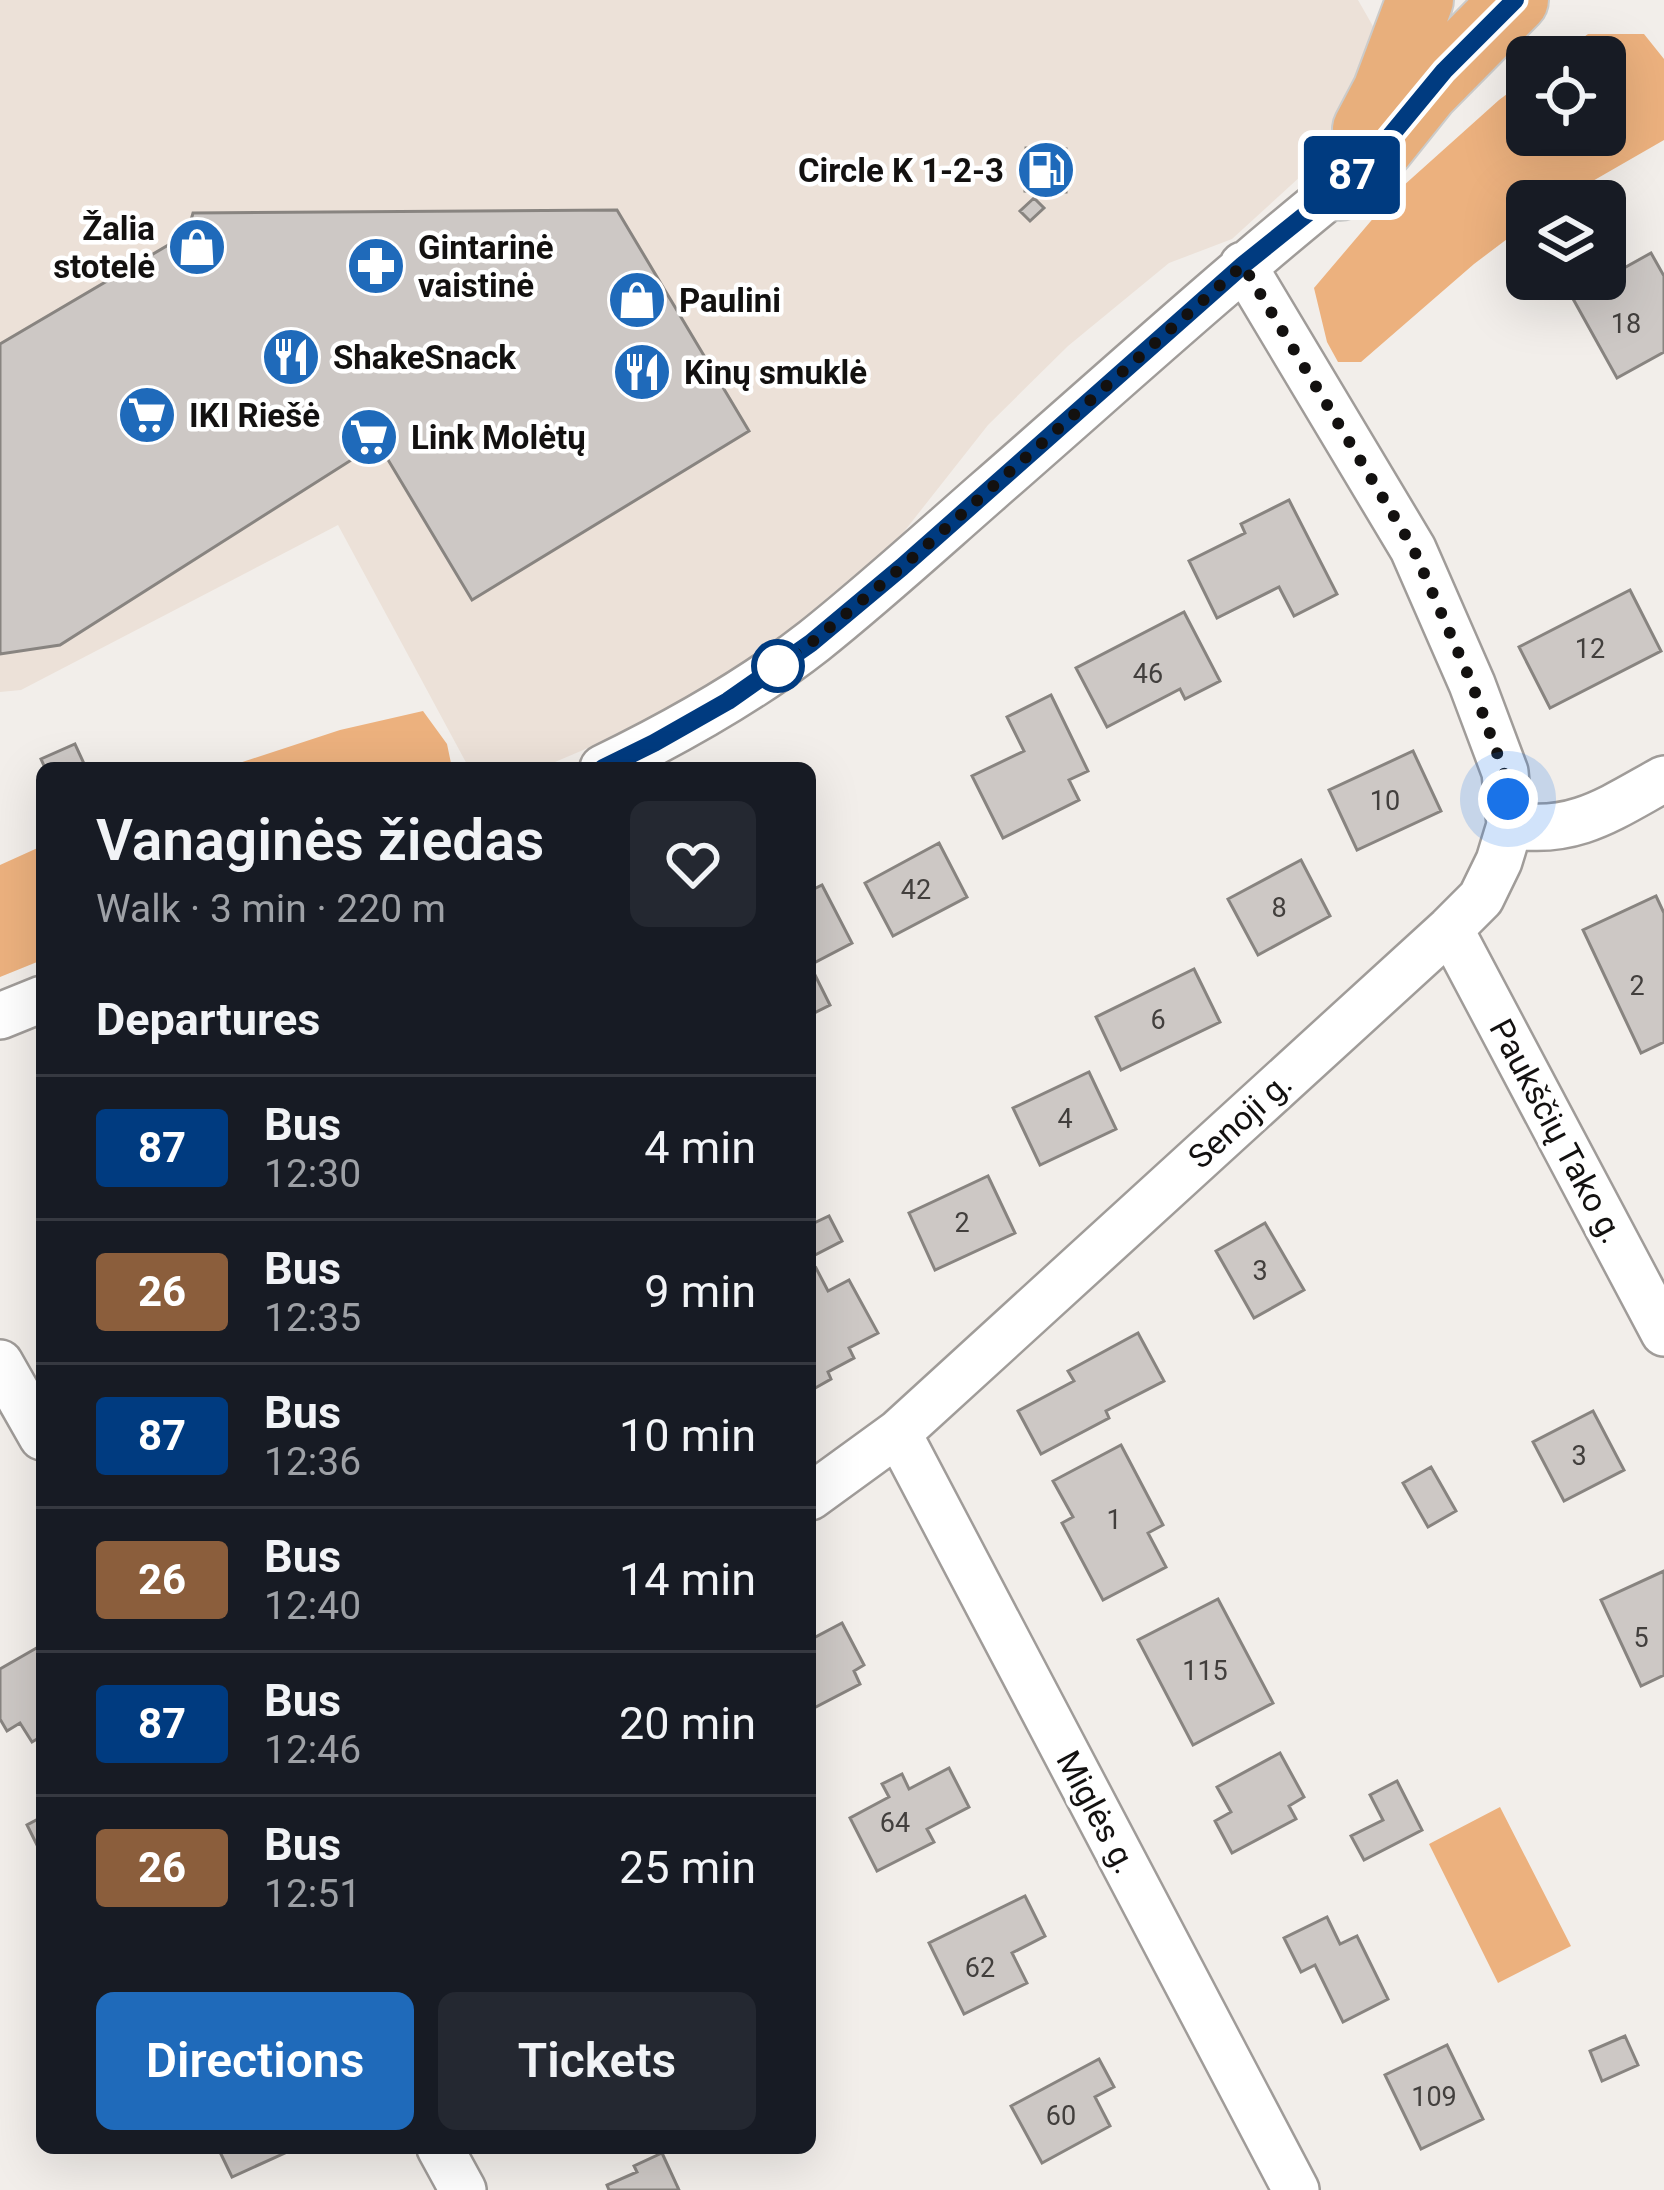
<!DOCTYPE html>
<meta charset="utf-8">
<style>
body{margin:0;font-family:Roboto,sans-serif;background:#242831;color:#f1f3f6;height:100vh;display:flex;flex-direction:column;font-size:45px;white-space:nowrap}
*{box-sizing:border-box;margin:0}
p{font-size:39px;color:#9ea1a6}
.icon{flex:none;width:66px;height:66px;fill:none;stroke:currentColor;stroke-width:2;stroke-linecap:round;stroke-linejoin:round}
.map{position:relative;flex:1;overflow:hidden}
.panel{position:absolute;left:36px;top:762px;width:780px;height:1392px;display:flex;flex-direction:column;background:#171b24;border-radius:18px;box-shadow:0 12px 48px #0002}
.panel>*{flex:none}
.badge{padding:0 24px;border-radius:9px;font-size:42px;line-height:78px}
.fabs{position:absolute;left:1506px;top:36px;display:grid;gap:24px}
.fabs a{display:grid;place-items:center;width:120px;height:120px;border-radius:18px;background:#171b24;box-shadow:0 12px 48px #0002;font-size:60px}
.you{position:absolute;width:60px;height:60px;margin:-30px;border:9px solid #fff;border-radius:50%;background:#1a73e8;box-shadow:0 0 0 18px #1a73e833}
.map>.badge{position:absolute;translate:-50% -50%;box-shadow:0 0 0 6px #fff}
h2{padding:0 60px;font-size:45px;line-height:108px}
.round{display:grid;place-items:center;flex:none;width:126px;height:126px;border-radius:18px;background:#242831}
.head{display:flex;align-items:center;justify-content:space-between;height:204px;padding:0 60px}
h1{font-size:57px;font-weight:600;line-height:90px}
.action{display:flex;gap:24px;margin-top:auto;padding:24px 60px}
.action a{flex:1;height:138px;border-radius:18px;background:#1f6aba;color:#fff;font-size:48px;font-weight:600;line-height:138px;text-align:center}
.action a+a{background:#242831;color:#f1f3f6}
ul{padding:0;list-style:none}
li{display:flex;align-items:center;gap:36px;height:144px;padding:0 60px;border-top:3px solid #363941}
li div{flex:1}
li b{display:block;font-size:45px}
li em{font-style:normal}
li .badge{min-width:132px;font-weight:700;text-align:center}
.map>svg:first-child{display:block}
.built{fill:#ece1d8}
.green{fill:#ecb17e}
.building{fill:#cdc8c5;stroke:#888480;stroke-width:3}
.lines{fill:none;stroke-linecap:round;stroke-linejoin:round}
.minor-casing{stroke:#a09c99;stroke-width:50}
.trunk-casing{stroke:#cbcbca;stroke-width:70}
.minor{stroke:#fff;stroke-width:45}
.trunk{stroke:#e8af7c;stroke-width:66}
.line-casing{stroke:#fff;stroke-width:27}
.line{stroke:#003b80;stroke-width:18}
.walk{stroke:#131110;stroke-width:12;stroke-dasharray:0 21.6}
.stop-dot{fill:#fff;stroke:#003b80;stroke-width:6}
.labels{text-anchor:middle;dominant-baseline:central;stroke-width:9;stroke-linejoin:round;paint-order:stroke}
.number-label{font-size:27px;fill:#423f3d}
.poi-label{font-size:33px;font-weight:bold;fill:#131110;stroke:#fff;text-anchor:start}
.street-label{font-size:33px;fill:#131110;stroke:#fff}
</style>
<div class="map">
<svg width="1664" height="2190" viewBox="0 0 1664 2190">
<rect width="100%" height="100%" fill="#f2eeea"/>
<path class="built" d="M0 0H1358L1378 35 1358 116 1325 154 1232 239 1169 263 1068 346 988 425 899 538 736 674 623 733 541 768H469L338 525 21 690 0 692Z"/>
<path class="green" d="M1588 34H1644L1664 59V140L1558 201H1527V224L1474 264 1361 362H1338L1327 342 1314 288 1393 195 1499 100 1527 79V135H1605V57H1557Z
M423 711 447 744 452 768H224L340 730Z
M42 846V960L0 977V865Z
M1500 1807 1571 1946 1498 1983 1429 1844Z"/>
<path class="building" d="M1026 148 1066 149V192L1025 191Z
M1034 198 1044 208 1030 221 1020 211Z
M617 210 749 431 472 600 378 443 60 645 0 654V344L187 234 193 213Z
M1651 253 1664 276V352L1617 378 1572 297Z
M1289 500 1337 594 1294 616 1279 587 1217 618 1189 561 1245 533 1241 524Z
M1630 590 1661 651 1550 708 1519 647Z
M1184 612 1220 681 1185 699 1180 689 1107 727 1076 668Z
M1051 695 1088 771 1069 780 1079 800 1003 838 972 776 1024 751 1007 717Z
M75 744 86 768H45L41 759Z
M1413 751 1441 811 1357 850 1329 790Z
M939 843 967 897 893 936 865 883Z
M1301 860 1330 916 1258 955 1228 899Z
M822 885 852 943 810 965V891Z
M1656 896 1664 913V1042L1641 1053 1583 930Z
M810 965 830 1005 810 1015Z
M1194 969 1220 1022 1121 1070 1096 1017Z
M1089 1072 1116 1129 1040 1165 1013 1108Z
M988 1176 1015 1233 935 1270 909 1213Z
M829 1216 842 1241 811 1257 810 1225Z
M1265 1223 1304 1290 1254 1318 1216 1251Z
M816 1268 828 1291 849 1280 878 1333 849 1348 854 1358 828 1372 831 1379 810 1391V1272Z
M1138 1333 1164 1381 1106 1411 1109 1418 1041 1454 1018 1411 1074 1381 1068 1371Z
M1593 1411 1624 1470 1564 1501 1533 1442Z
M1121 1445 1163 1525 1148 1533 1166 1567 1103 1600 1062 1523 1073 1517 1053 1481Z
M1431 1467 1456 1511 1428 1527 1403 1483Z
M1664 1571V1675L1641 1686 1601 1600Z
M1218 1599 1273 1703 1193 1745 1138 1640Z
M842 1623 864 1665 854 1671 860 1684 810 1710V1640Z
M40 1646 42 1736 32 1742 20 1723 7 1731 0 1719V1669Z
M1280 1753 1304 1797 1289 1806 1296 1819 1232 1853 1215 1821 1231 1812 1217 1787Z
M949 1768 969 1807 927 1829 934 1842 877 1871 850 1818 889 1797 882 1784 902 1774 909 1789Z
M1397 1781 1422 1830 1364 1860 1351 1836 1383 1820 1370 1795Z
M42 1817V1855L27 1825Z
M1025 1896 1045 1936 1012 1953 1027 1983 964 2014 929 1943Z
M1327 1917 1340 1944 1357 1936 1388 1999 1343 2022 1315 1965 1301 1972 1284 1938Z
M1625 2036 1638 2065 1602 2081 1590 2051Z
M1447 2045 1483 2119 1421 2149 1385 2075Z
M1099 2059 1114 2087 1095 2097 1110 2126 1042 2163 1011 2106Z
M218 2148H285L287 2152 232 2177Z
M662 2153 679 2190H609L607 2185 637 2172 634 2166Z"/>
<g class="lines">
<g class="minor-casing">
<path id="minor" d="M603 768C677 732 749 692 814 641 873 594 930 542 987 492 1104 390 1219 285 1340 187
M1510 825C1574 836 1611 808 1664 779
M1450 929 1664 1333
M0 1016 42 999
M0 1363 42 1437
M898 1433 1296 2190
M810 1497 898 1433 1450 929 1481 898 1499 861 1510 825 1505 772 1472 684 1413 549 1243 265
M440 2148 463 2190"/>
</g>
<g class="trunk-casing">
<path id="trunk" d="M1366 129 1386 91 1420 0
M1340 187 1382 145 1426 90 1515 0"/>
</g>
<use href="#minor" class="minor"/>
<use href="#trunk" class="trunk"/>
</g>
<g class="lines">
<g class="line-casing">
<path id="line" d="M603 768 654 743 728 701 811 643 902 567 1243 265 1340 187 1382 146 1444 71 1515 0"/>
</g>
<use href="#line" class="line"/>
<path class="walk" d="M778 666 811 643 902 567 1243 265 1413 548 1472 684 1504 772 1508 799"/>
</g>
<defs>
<g id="fuel-disc" transform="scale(3)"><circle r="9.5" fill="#1f6aba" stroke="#fff"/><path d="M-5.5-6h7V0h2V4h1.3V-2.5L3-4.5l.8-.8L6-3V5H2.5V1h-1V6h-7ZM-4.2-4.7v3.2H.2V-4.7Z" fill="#fff"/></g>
<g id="shop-disc" transform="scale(3)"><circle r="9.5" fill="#1f6aba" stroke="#fff"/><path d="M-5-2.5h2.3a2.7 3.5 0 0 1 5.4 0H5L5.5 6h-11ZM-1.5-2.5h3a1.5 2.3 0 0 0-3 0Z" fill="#fff"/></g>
<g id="pharmacy-disc" transform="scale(3)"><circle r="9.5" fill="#1f6aba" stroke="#fff"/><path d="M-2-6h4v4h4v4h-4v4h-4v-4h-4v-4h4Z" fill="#fff"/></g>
<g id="restaurant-disc" transform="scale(3)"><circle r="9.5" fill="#1f6aba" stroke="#fff"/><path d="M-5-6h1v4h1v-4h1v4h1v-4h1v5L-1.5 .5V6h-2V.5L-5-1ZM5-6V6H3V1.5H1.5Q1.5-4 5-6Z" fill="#fff"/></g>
<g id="supermarket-disc" transform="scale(3)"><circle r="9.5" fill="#1f6aba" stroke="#fff"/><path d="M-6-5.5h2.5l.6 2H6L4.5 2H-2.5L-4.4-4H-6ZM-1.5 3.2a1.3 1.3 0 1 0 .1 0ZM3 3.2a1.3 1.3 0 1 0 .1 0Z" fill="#fff"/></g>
</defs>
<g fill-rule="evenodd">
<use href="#fuel-disc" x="1046" y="170"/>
<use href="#shop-disc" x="197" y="247"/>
<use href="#pharmacy-disc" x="376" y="266"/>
<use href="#shop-disc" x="637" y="300"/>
<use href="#restaurant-disc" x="291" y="357"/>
<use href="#restaurant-disc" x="642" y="372"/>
<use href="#supermarket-disc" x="147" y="415"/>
<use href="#supermarket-disc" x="369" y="437"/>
</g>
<circle class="stop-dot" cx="778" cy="666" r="24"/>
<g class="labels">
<g class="number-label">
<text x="1626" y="324">18</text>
<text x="1590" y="649">12</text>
<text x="1148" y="674">46</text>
<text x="1385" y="801">10</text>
<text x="916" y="890">42</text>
<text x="1279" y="908">8</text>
<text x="1637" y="986">2</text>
<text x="1158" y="1020">6</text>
<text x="1065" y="1119">4</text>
<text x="962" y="1223">2</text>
<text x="1260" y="1271">3</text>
<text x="1579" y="1456">3</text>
<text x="1114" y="1520">1</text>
<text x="1641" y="1638">5</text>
<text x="1205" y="1671">115</text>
<text x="895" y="1823">64</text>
<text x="980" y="1968">62</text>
<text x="1434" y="2097">109</text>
<text x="1061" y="2116">60</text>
</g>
<g class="poi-label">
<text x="1004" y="170" text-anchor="end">Circle K 1-2-3</text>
<text x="155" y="228" text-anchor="end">Žalia<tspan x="155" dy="38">stotelė</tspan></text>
<text x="418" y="247">Gintarinė<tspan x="418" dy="38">vaistinė</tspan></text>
<text x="679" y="300">Paulini</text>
<text x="333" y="357">ShakeSnack</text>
<text x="684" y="372">Kinų smuklė</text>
<text x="189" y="415">IKI Riešė</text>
<text x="411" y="437">Link Molėtų</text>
</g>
<g class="street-label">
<text transform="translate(1240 1120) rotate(-42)">Senoji g.</text>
<text transform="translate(1557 1131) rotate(62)">Paukščių Tako g.</text>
<text transform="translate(1097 1812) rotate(62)">Miglės g.</text>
</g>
</g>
</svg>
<div class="fabs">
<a><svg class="icon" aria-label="locate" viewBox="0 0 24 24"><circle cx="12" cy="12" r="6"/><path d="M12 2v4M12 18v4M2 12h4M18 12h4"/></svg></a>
<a><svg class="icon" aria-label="layers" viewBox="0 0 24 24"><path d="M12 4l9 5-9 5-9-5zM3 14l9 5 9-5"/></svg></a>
</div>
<div class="you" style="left:1508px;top:799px"></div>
<b class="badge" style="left:1352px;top:175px;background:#003b80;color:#fff">87</b>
<section class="panel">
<div class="head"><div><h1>Vanaginės žiedas</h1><p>Walk · 3 min · 220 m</p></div><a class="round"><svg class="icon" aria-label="heart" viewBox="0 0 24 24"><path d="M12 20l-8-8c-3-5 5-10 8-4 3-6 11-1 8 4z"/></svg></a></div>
<h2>Departures</h2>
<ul>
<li><span class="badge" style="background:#003b80;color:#fff">87</span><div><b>Bus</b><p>12:30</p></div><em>4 min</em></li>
<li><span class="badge" style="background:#8b5e3c;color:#fff">26</span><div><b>Bus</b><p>12:35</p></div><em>9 min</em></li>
<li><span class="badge" style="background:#003b80;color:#fff">87</span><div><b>Bus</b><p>12:36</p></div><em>10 min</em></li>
<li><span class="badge" style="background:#8b5e3c;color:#fff">26</span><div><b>Bus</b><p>12:40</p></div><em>14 min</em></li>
<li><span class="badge" style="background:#003b80;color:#fff">87</span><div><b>Bus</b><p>12:46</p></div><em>20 min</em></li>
<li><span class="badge" style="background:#8b5e3c;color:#fff">26</span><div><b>Bus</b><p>12:51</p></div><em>25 min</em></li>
</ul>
<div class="action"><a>Directions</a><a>Tickets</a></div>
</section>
</div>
